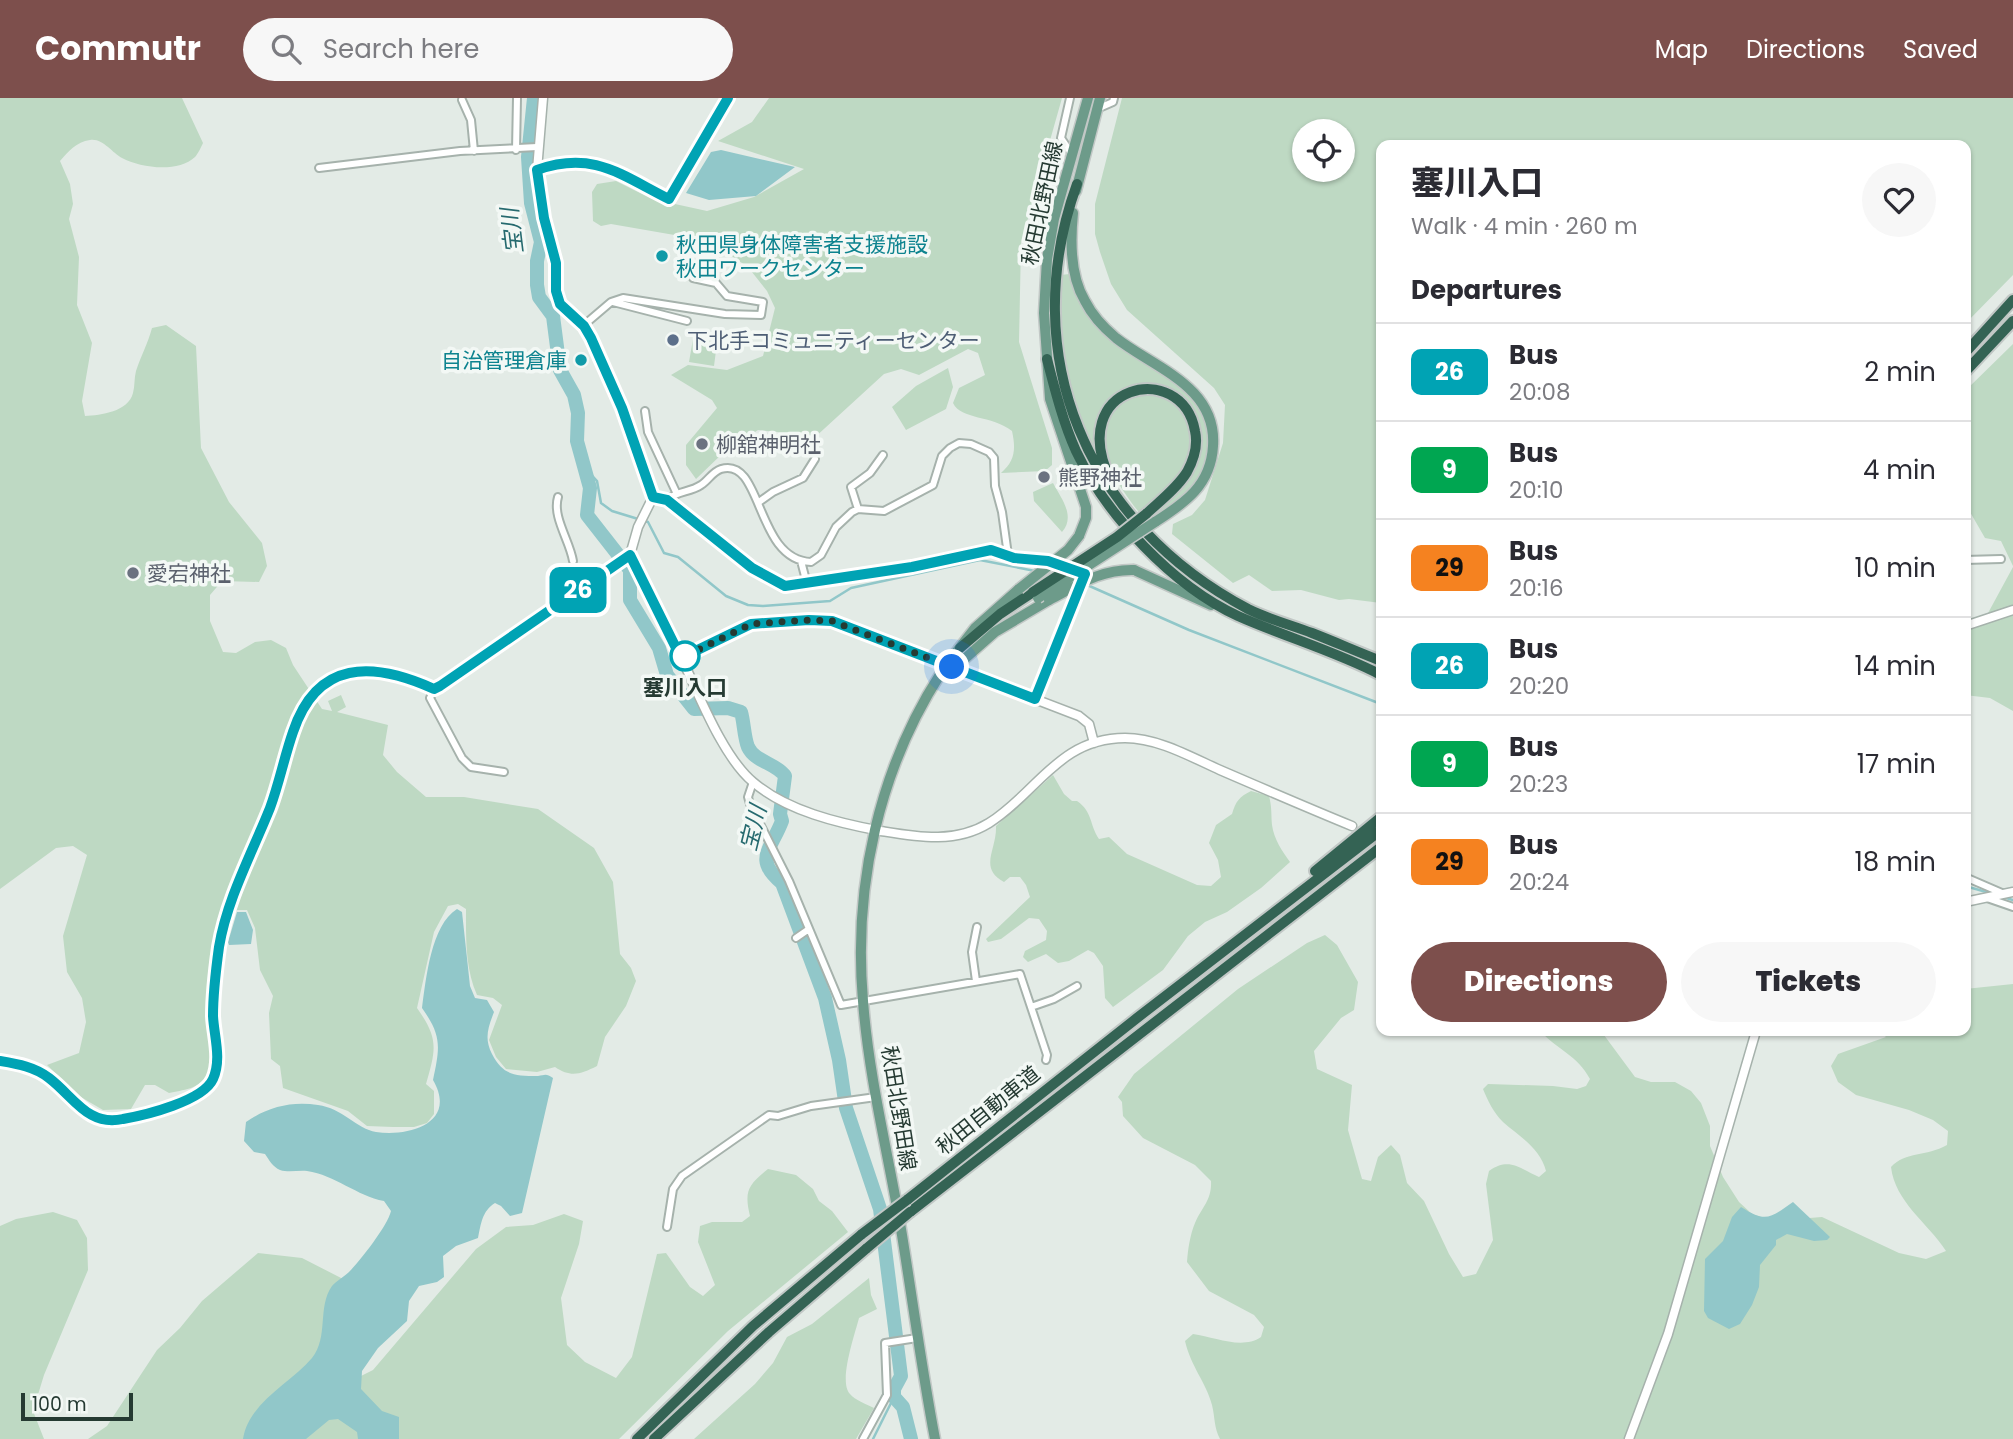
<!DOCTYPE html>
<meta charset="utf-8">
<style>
body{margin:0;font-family:Poppins,"Noto Sans JP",sans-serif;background:#f7f7f7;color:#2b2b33;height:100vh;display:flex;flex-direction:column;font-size:26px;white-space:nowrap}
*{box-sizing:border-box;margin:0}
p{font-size:23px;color:#7c7c81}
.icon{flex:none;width:38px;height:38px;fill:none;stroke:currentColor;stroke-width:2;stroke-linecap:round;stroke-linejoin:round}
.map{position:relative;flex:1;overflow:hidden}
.drawer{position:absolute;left:1376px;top:42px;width:595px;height:896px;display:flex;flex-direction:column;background:#fff;border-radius:14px;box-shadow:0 2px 5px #0004}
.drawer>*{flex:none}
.badge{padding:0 14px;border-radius:10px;font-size:24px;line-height:46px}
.fabs{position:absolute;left:1292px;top:21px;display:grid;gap:14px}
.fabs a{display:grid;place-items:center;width:63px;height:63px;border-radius:50%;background:#fff;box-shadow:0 2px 5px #0004;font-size:35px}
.scale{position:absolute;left:21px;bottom:18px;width:112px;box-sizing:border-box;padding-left:7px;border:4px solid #253a32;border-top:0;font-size:19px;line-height:24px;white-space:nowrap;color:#253a32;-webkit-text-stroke:5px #f3f8f5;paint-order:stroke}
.you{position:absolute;width:35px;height:35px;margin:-18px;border:5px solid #fff;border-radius:50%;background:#1a73e8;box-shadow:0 0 0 10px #1a73e833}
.map>.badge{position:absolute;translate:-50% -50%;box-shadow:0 0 0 4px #fff}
h2{padding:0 35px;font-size:26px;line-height:63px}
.round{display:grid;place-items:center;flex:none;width:74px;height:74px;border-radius:37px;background:#f7f7f7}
.summary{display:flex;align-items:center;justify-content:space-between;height:119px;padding:0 35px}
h1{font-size:33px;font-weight:800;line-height:52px}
.button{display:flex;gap:14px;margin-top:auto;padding:14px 35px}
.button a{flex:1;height:80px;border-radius:42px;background:#7d4f4c;color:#fff;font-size:28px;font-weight:800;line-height:80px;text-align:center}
.button a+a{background:#f7f7f7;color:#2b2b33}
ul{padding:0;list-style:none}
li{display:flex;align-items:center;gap:21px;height:98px;padding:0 35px;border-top:2px solid #e1e1e2}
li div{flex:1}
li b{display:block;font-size:26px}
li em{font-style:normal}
li .badge{min-width:77px;font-weight:700;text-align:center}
header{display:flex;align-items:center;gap:42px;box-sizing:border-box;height:98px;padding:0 35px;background:#7d4f4c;color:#fff}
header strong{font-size:33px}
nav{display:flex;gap:38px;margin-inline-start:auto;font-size:24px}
.search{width:490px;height:63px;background:#f7f7f7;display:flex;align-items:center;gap:18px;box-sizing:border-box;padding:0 24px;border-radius:38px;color:#7c7c81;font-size:26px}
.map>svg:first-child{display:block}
.green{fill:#bed9c3;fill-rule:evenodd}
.water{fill:#91c7c9}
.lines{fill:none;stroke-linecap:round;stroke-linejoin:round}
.stream{stroke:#91c7c9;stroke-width:2.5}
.river{stroke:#91c7c9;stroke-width:14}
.minor-casing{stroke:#a6b2ac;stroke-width:10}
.tertiary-casing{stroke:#a6b2ac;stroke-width:11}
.primary-casing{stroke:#c2c8c6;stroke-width:13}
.motorway-casing{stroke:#c2c8c6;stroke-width:14}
.minor{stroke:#fff;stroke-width:6}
.tertiary{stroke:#fff;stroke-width:8}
.primary{stroke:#6d9b8a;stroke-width:10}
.motorway{stroke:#346354;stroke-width:10}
.primary-bridge-casing{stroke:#c2c8c6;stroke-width:13;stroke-linecap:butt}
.motorway-bridge-casing{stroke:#c2c8c6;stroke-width:14;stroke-linecap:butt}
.primary-bridge{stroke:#6d9b8a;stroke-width:10}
.motorway-bridge{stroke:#346354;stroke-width:10}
.line-casing{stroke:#fff;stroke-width:16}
.line{stroke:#00a3b4;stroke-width:10}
.walk{stroke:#253a32;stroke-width:7;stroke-dasharray:0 12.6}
.culture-dot{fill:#0f9aa8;stroke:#f3f8f5;stroke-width:2.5}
.service-dot{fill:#5c6f8a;stroke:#f3f8f5;stroke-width:2.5}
.worship-dot{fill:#6b7280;stroke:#f3f8f5;stroke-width:2.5}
.stop-dot{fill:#fff;stroke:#00a3b4;stroke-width:3.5}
.labels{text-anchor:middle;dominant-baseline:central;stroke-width:7;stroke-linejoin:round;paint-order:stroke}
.street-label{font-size:21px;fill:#253a32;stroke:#f3f8f5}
.culture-label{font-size:21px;fill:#0d838f;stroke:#f3f8f5;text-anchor:start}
.service-label{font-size:21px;fill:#4e5e75;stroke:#f3f8f5;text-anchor:start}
.worship-label{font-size:21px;fill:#5b616d;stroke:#f3f8f5;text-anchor:start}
.stop-label{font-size:21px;font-weight:bold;fill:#253a32;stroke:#f3f8f5}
.water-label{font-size:23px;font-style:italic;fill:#266a6f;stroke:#f3f8f5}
</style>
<header>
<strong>Commutr</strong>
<div class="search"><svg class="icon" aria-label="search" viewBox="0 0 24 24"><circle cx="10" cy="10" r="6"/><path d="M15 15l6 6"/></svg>Search here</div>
<nav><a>Map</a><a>Directions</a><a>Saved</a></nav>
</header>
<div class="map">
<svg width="2013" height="1341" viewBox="0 0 2013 1341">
<rect width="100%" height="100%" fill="#e3ebe6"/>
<path class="green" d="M0 0H182L203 45C201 49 198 56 195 59 178 75 141 70 122 60 112 55 103 40 90 42 76 44 69 53 60 63L70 86 73 106 69 121 79 159 77 207 92 245 82 303 85 318C101 317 128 314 133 295 135 288 134 280 136 273 141 258 148 245 152 230L166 227 196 248 201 350 229 404 262 445 267 468 259 484 222 483 210 497V523L223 554 236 555 255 544 271 542 286 550 293 567 322 611 332 613 328 603 341 597 346 609 337 614 388 627 383 657 397 674 426 699H464L538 711 594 750 613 784 620 856 631 870 636 883 626 908 605 939 597 968C581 976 571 980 555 969L537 974 506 971 496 959 489 942 502 907 493 900 477 897C465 870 466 839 466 811L458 806 448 808 434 834 417 910C439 941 436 951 426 986L434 993V1016L427 1025 414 1029H393L367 1028 348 1013 283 990 280 968 271 961 269 915 273 898 260 872 255 830 247 812H237L219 819C216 835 211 852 209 868 207 891 215 962 207 977 200 991 182 992 169 995L155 987H145L131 1011 103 1012 79 998 47 967 79 955 86 924 82 900 67 874 63 838 87 757 73 748 56 750 0 791Z
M769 0H1062L1021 145 1019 244 1052 350V367L1045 373 1001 375C1015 363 1016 351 1012 333 992 317 961 322 953 305L959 290 985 277 978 255 968 251 919 277 901 271 884 276 813 341 805 345 778 334 758 332 723 355 696 381 686 367V347L717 310 712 302 671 277 688 267 727 272 763 258 775 210 767 193 748 169 709 143 611 126 601 128 593 123 592 94 597 86 616 83 652 101 707 113 754 99 804 71 718 43 752 24Z
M1122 0H2013V177L1965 226V47H1381V505L1349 501 1339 502 1301 492 1272 493 1249 477 1233 485 1172 436 1173 426 1192 417 1205 402 1223 345 1225 307 1214 290 1127 212 1111 186 1100 154 1095 136V106ZM1304 33H1342V72H1304Z
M1070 176C1075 193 1081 211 1094 224 1131 258 1203 279 1208 337 1212 383 1188 396 1155 421L1151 418C1162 405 1193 372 1198 358 1210 330 1188 292 1159 286 1139 282 1102 301 1096 321 1093 333 1095 348 1098 359 1070 304 1054 239 1060 177Z
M693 241 717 245 714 268 689 264Z
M2013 246V468L2001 443 1985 440 1970 414 1965 411V293Z
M948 270 953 289 946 311 906 332 892 309 916 288Z
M1142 294C1165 299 1186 305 1190 330 1196 369 1165 391 1141 417 1108 375 1074 321 1142 294Z
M1053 385C1061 400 1076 418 1062 434L1034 403 1033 394Z
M2013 469V613L1990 600 1965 597V533L1981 528Z
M1053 677 1064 696 1072 703H1077C1093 714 1089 726 1099 741L1109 739 1127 756 1197 787 1211 788 1221 779 1218 762 1209 745 1216 727 1232 716C1236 703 1239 699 1251 693L1269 698C1272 709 1271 716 1272 727 1274 741 1282 753 1290 764L1261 790 1227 814 1205 824 1188 838 1163 872 1113 909 1105 900 1103 868 1094 855 1088 852 1069 863 1058 865 1046 856 1028 864 1023 859 1025 853 1046 842 1047 833 1039 821 1029 820 1001 841 988 844 986 841 1030 799 1026 787 1020 779H1010L1004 784C978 770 997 752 996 728Z
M1325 837 1337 847 1358 884 1354 912 1341 920 1314 953 1317 971 1352 987 1348 1032 1362 1081 1371 1083 1378 1059 1391 1047 1400 1057 1407 1085 1424 1103 1449 1156 1463 1179 1476 1176 1493 1142 1486 1086 1489 1073C1509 1059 1519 1070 1539 1079L1546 1073C1540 1050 1520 1039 1503 1024 1493 1014 1488 1003 1483 991L1488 986 1553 988 1577 991 1586 988 1590 981C1577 957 1558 952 1540 933H1601L1635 979 1651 984H1675L1691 993 1701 1005 1710 1028V1048L1723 1079 1739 1104 1752 1116 1773 1123 1822 1119 1899 1155 1926 1161 1946 1153C1928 1125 1895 1104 1891 1069 1906 1053 1926 1059 1947 1047L1948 1033 1933 1022 1909 1012 1856 997 1838 984 1831 968 1838 956 1886 939 1880 933H1965V891L2013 886V1341H1220C1214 1330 1215 1319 1212 1307 1206 1284 1191 1269 1185 1243L1193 1236C1215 1239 1242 1252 1261 1239L1264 1229 1254 1217 1209 1193 1187 1164C1188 1151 1190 1137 1195 1125 1202 1109 1212 1102 1211 1083L1195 1067 1143 1040 1123 1018 1122 1004 1118 999 1134 976 1238 891 1307 845Z
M768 1071 796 1077 813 1091 819 1103 832 1113 848 1134 728 1233 619 1341H88L107 1328 157 1252 180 1230 202 1203 258 1155 302 1160 345 1182 339 1289 373 1272 476 1151 506 1129 533 1127 564 1116 583 1123 579 1146 561 1200 567 1247 585 1264 616 1280 632 1259 657 1156 666 1155 690 1189 703 1198 715 1187 698 1144 700 1128 712 1124H742L750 1118C744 1093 748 1087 768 1071Z
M53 1114 77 1122 87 1140 88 1172 44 1277 33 1313 44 1341H0V1128L16 1121Z
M869 1180 871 1197 877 1211 859 1220C855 1236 838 1284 850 1296 855 1302 866 1306 874 1310L856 1341H694L755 1286 773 1265 787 1239 812 1226Z"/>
<path class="water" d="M721 52 795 69 756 98 709 102 686 95 711 54Z
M457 811 462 814 470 888 475 900 487 902 494 914C488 930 484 940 492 956 503 977 514 978 538 978 545 977 546 975 553 980L522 1115 510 1118 501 1108 495 1105C482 1113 481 1126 478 1140L456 1148 443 1158 444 1179 437 1184 419 1188 409 1203 407 1223 378 1250 362 1273 361 1291 382 1313 399 1319V1341H358L357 1334 338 1321 329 1322 306 1341H243C249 1304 290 1286 312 1260 329 1239 317 1209 332 1188 336 1183 344 1179 349 1174 360 1163 388 1127 391 1113L384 1103C357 1098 335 1077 307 1073 298 1072 289 1075 280 1072 273 1069 269 1062 265 1056L254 1054 244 1043 246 1024C268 1009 291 1003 318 1007 342 1010 357 1031 376 1034 409 1039 458 1025 433 982 440 949 442 938 422 910 426 881 431 827 457 811Z
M237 814H246L253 832 251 846 229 847 228 844Z
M1793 1104 1830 1139 1827 1142 1814 1143 1787 1136 1776 1142V1147L1760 1167 1759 1189 1752 1207 1740 1226 1729 1231 1708 1220 1704 1213 1705 1161 1723 1143 1732 1119 1741 1109C1766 1125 1770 1120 1793 1104Z"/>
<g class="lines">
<path class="stream" d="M586 371 597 383 601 405 612 413 648 424 664 455 678 459 726 498 748 507 763 508 830 503 851 490 980 462 1035 473
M1085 486 1189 532 1381 606
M1965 788 1990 795
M2003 799 2013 802
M873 1341 894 1299"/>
<path class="river" d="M534 0 528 59 531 105 541 144 537 163V187L539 199 553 218 560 272 574 297 578 315 577 343 590 390 587 417 630 472V502L659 550 667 577 694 611 728 610 741 614C744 624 744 639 748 649 755 664 776 665 785 678L780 716 782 723C771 752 753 761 782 785L825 900 839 962 846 1010 880 1111 901 1278 894 1291V1299L903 1309 911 1341"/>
<g class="minor-casing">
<path id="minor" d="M1070 0 1061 40 1071 55
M462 2 471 22 474 53
M1097 11 1113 4 1114 0
M516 52 517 0
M319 70 460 53 537 49
M537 72C596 51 619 77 669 101L728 0
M613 204 687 223
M584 227 611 204 623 200 725 216 761 217 763 204 727 198 716 185 693 180
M645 313 648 334 676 394
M558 399C552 419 570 443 573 463
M653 399 667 402C678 392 689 395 701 387 709 382 712 374 721 371 763 358 755 462 811 464L821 457 836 429 852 414 858 411 884 413 933 387 942 358 950 350 959 345 971 346 989 354 994 360 995 388 1002 414 1008 457
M667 402 752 470 785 488 912 469 991 452 1014 460 1048 463 1085 476 1035 601
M759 404 773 394 803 380 815 361
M858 411 851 389 870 375 883 357
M1965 462 2001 461
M801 463 807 486
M504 674 471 669 462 660 430 600 434 591 630 457
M753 684 748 699 750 706 789 783 841 907 1020 876 1047 957 1046 962
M1965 779 2002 795
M1987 800 2013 809
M796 840 809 831
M976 883 972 854 977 829
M1031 909 1054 901 1077 888
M0 963C17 966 35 969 49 980 74 999 88 1029 123 1021 146 1017 203 1003 213 981 222 961 214 938 213 918 213 896 216 871 219 850 228 796 257 746 275 696 287 664 289 623 311 596 317 589 328 581 336 577 365 565 407 579 434 591
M667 1129 673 1091 682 1078 769 1017 778 1018 811 1008 876 999
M863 1341 887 1297 885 1245 917 1240"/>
</g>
<g class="tertiary-casing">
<path id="tertiary" d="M543 0 537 72 544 119 556 165V193L560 206 584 227 604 266 653 399 638 429 630 457C647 492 665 526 682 561 699 597 723 659 753 684 787 713 838 725 881 733 918 739 955 746 989 725 1037 695 1059 640 1125 640 1158 640 1191 659 1220 672 1264 691 1308 710 1352 728
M1965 528 2013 512
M681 560 751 526 809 522 832 523 1079 618 1089 626 1094 645
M1965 804 2013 794
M1629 1341 1668 1236 1756 933"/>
</g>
<g class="primary-casing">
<path id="primary" d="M1076 93 1100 0
M1073 115C1070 144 1070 178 1085 203 1092 217 1104 230 1116 240 1154 270 1217 288 1213 348 1211 387 1185 405 1155 424
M1079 438 1086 420V409L1050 301 1044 215 1047 161 1054 121 1088 0
M1134 472 1211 507
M951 561 975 530 1019 491
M961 564 995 534 1049 502
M935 1341C922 1273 913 1205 902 1137 889 1059 869 982 863 903 853 788 879 671 941 575"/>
</g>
<g class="motorway-casing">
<path id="motorway" d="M1077 86C1015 258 1087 426 1248 511 1268 521 1291 527 1312 535 1335 544 1358 554 1381 563
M1965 255 2013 202
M1047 261C1055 292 1063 324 1076 353 1106 417 1173 488 1238 518 1285 539 1335 553 1381 577
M1965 274 2013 223
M1111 383C1063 286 1182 260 1195 333 1198 346 1194 361 1187 374 1177 390 1160 403 1146 416
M960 550 1000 516 1033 494
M1315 773 1381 719
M907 1102 1137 920 1381 732
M910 1114 1381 749
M637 1341 753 1228 862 1136
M654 1341 769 1234 867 1150"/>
</g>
<use href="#minor" class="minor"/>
<use href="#tertiary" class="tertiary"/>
<use href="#primary" class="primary"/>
<use href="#motorway" class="motorway"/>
<g class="primary-bridge-casing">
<path id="primary-bridge" d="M1019 491 1068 452 1079 438
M1038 500 1155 424
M1049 502C1078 487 1101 471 1134 472
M941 575 951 561
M948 578 961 564"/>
</g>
<g class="motorway-bridge-casing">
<path id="motorway-bridge" d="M1033 494 1117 439 1146 416
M862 1136 907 1102
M867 1150 910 1114"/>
</g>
<use href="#primary-bridge" class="primary-bridge"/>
<use href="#motorway-bridge" class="motorway-bridge"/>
</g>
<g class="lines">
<g class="line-casing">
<path id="line" d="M0 963C18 966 35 969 49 980 74 999 88 1029 123 1021 146 1017 203 1003 213 981 222 961 214 938 213 918 213 896 216 871 219 849 227 801 252 755 270 710 279 686 284 660 293 634 317 562 372 563 434 591L440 588 630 457 681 560 751 526 809 522 832 523 1035 601 1085 476 1048 463 1014 460 991 452 912 469 785 488 752 470 667 402 653 399 622 310 591 240 584 228 560 206 556 193V165L544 120 537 72C593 52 621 77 669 101L728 0"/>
</g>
<use href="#line" class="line"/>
<path class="walk" d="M685 558 681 560 751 526 809 522 832 523 952 569"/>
</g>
<g class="culture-dot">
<circle cx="662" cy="158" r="7"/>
<circle cx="581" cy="262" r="7"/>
</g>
<circle class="service-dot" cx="673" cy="242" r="7"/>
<g class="worship-dot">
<circle cx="702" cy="346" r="7"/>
<circle cx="1044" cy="379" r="7"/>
<circle cx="133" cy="475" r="7"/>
</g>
<circle class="stop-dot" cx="685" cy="558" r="14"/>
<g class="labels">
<g class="street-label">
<text transform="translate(1042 105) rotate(-78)">秋田北野田線</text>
<text transform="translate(899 1010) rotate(81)">秋田北野田線</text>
<text transform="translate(988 1012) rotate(-39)">秋田自動車道</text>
</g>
<g class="culture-label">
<text x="676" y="146">秋田県身体障害者支援施設<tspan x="676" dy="24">秋田ワークセンター</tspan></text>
<text x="567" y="262" text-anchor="end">自治管理倉庫</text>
</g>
<g class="service-label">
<text x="687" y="242">下北手コミュニティーセンター</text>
</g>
<g class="worship-label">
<text x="716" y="346">柳舘神明社</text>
<text x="1058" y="379">熊野神社</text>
<text x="147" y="475">愛宕神社</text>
</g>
<g class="stop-label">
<text x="685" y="589">塞川入口</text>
</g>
<g class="water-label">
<text transform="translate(512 133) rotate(-97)">宝川</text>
<text transform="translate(753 730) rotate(-76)">宝川</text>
</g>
</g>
</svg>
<div class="fabs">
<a><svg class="icon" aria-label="locate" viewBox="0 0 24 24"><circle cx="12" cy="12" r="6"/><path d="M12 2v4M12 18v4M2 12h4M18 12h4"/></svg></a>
</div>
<div class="scale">100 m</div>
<div class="you" style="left:952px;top:569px"></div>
<b class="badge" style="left:578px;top:492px;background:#00a3b4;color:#fff">26</b>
<section class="drawer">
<div class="summary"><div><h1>塞川入口</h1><p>Walk · 4 min · 260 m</p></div><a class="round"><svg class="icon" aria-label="heart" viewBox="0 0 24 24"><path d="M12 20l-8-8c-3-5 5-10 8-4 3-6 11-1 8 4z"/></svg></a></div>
<h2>Departures</h2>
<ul>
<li><span class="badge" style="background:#00a3b4;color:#fff">26</span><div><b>Bus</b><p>20:08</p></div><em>2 min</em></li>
<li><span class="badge" style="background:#00a651;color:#fff">9</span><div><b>Bus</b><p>20:10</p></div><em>4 min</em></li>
<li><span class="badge" style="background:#f58220;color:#111">29</span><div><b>Bus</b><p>20:16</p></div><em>10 min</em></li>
<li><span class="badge" style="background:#00a3b4;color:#fff">26</span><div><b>Bus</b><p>20:20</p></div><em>14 min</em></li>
<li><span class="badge" style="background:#00a651;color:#fff">9</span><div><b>Bus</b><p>20:23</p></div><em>17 min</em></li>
<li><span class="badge" style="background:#f58220;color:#111">29</span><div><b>Bus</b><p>20:24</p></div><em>18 min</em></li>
</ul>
<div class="button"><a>Directions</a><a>Tickets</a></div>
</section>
</div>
